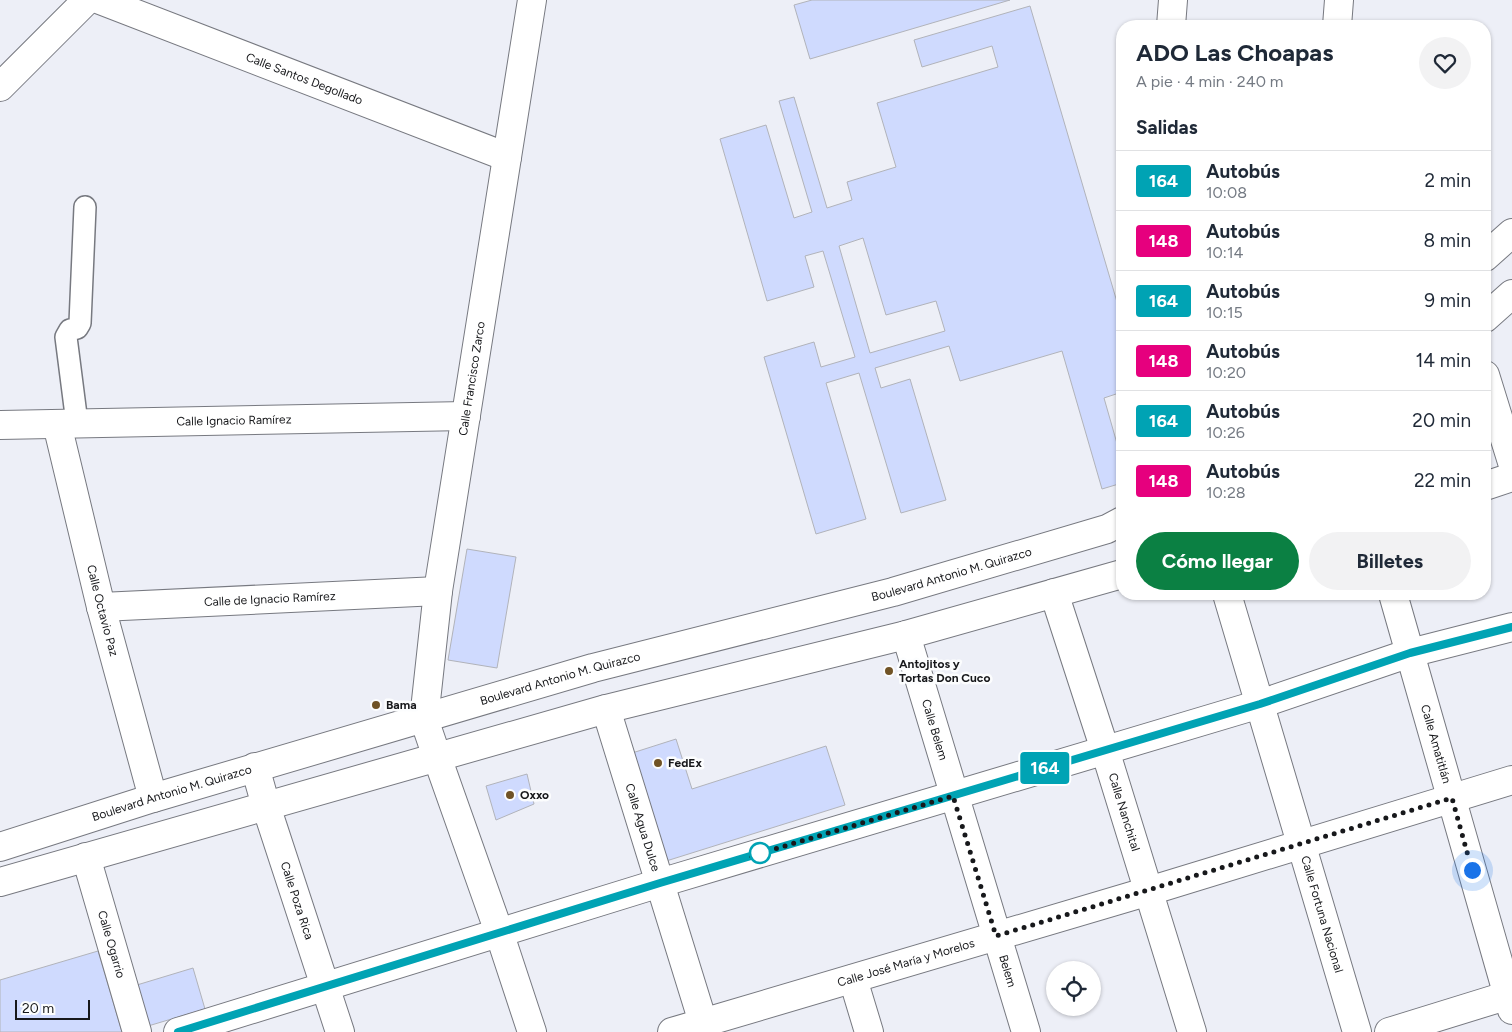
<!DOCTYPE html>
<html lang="es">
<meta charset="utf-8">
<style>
body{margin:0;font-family:Figtree,sans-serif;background:#f2f2f3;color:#1f2937;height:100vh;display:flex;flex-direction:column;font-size:19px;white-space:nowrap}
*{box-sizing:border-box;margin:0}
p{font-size:16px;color:#747a83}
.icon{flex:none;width:28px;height:28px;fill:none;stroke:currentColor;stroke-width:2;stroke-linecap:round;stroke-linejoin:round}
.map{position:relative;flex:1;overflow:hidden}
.panel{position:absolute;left:1116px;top:20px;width:375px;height:580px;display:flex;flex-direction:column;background:#fff;border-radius:20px;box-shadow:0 1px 4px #0004}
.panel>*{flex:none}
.badge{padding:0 10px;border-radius:4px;font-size:18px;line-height:32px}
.controls{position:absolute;left:1046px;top:961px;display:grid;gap:10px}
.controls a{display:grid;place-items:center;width:55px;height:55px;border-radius:50%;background:#fff;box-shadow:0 1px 4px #0004;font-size:25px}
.scale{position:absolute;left:15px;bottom:12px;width:75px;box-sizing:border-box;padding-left:5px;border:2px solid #17181b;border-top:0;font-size:14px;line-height:18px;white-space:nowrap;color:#17181b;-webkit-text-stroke:4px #fcfdfe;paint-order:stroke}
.you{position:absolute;width:25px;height:25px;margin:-12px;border:4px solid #fff;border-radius:50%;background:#1a73e8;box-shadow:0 0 0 8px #1a73e833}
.map>.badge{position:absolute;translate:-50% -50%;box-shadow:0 0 0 2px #fff}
h2{padding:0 20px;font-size:19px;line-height:45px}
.round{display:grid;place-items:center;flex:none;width:52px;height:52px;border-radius:26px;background:#f2f2f3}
.summary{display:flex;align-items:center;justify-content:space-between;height:85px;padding:0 20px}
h1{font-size:24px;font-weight:700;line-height:38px}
.cta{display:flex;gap:10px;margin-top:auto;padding:10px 20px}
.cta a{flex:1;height:58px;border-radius:30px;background:#0b8043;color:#fff;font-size:20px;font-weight:700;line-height:58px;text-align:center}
.cta a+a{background:#f2f2f3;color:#1f2937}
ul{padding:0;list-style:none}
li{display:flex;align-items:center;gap:15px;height:60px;padding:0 20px;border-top:1px solid #e0e1e3}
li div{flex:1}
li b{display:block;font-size:19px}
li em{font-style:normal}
li .badge{min-width:55px;font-weight:700;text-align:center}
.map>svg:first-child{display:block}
.building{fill:#cfdafe;stroke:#b1b3ba;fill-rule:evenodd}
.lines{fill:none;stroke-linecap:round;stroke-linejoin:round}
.pedestrian-casing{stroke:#777980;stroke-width:24}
.minor-casing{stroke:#777980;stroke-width:30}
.tertiary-casing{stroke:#777980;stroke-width:30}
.secondary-casing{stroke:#777980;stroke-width:30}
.pedestrian{stroke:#fff;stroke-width:21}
.minor{stroke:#fff;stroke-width:28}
.tertiary{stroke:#fff;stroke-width:28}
.secondary{stroke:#fff;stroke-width:28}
.line-casing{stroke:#fff;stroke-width:11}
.line{stroke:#00a3b4;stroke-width:8}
.walk{stroke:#17181b;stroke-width:5;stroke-dasharray:0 9}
.poi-dot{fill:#705326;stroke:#fcfdfe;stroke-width:2}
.stop-dot{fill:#fff;stroke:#00a3b4;stroke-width:2.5}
.labels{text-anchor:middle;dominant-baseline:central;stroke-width:5;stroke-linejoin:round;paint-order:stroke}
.street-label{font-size:12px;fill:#17181b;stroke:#fcfdfe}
.poi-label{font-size:12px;font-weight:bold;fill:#17181b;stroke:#fcfdfe;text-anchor:start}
</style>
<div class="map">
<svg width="1512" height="1032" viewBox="0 0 1512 1032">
<rect width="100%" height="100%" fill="#edeff7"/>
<path class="building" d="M812 0H1010L810 59 794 5Z
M1030 6 1122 319V392L1104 398 1122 461V483L1102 489 1062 351 960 381 949 346 875 368 881 388 910 379 946 500 901 513 859 373 826 383 866 519 816 534 764 357 814 342 821 367 855 357 823 251 805 256 814 287 767 301 720 139 766 125 794 218 812 212 779 101 794 97 827 208 852 200 847 182 896 167 877 103 998 67 992 46 922 67 914 40ZM863 238 886 315 936 301 945 331 870 353 839 246Z
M467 549 516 557 497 668 448 660Z
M676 739 692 789 826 746 845 805 663 862 629 754Z
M527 774 534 804 496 820 486 786Z
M98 951 122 1032H0V980Z
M193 968 205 1009 138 1029 127 988Z"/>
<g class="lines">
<g class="pedestrian-casing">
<path id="pedestrian" d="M77 423 66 337 70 330 77 328 80 323 85 207"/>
</g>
<g class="minor-casing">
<g id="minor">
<path id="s1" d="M100 0 507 157"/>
<path d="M1171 26 1173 0"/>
<path d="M1337 26 1339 0"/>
<path d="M0 87 87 0"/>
<path d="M1485 375 1512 462"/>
<path id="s2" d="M57 424 101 607 153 798"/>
<path id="s3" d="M0 425 466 416"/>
<path d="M1485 486 1512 477"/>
<path id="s4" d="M1054 593 1105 750 1192 1032"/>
<path id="s5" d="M1227 594 1357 1032"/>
<path id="s6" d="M1393 594 1512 1010"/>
<path id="s7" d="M101 607 438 591"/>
<path id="s8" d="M906 635 1026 1032"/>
<path id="s9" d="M606 709 706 1032"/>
<path d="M437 757 499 932 532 1032"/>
<path id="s10" d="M255 767 266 806 340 1032"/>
<path id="s11" d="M86 857 137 1032"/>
<path d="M853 979 869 1032"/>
<path d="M178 1032 660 883 1260 704 1410 653 1512 627"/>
<path id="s12" d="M672 1032 1149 891 1512 780"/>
<path d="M1389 1032 1512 994"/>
</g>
</g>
<g class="tertiary-casing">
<g id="tertiary">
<path id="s13" d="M437 757 424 719 438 591 532 0"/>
</g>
</g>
<g class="secondary-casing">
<g id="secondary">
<path d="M1485 257 1512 233"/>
<path d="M1485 318 1512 294"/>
<path id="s14" d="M0 847 153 798 593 668 893 592 1107 529 1122 521"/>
<path d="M0 882 606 709 906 635 1122 574"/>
</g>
</g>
<use href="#pedestrian" class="pedestrian"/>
<use href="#minor" class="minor"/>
<use href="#tertiary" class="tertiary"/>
<use href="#secondary" class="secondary"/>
</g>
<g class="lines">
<g class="line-casing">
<path id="line" d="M178 1032 660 883 1260 704 1410 653 1512 627"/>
</g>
<use href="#line" class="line"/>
<path class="walk" d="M760 853 751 856 953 796 996 936 1452 798 1472 870"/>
</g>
<g class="poi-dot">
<circle cx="889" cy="671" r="5"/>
<circle cx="376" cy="705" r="5"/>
<circle cx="658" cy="763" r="5"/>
<circle cx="510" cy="795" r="5"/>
</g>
<circle class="stop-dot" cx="760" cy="853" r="10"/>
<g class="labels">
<g class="street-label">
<text stroke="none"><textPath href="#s1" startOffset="219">Calle Santos Degollado</textPath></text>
<text stroke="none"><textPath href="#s13" startOffset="384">Calle Francisco Zarco</textPath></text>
<text stroke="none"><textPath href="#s3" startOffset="234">Calle Ignacio Ramírez</textPath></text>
<text stroke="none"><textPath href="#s14" startOffset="990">Boulevard Antonio M. Quirazco</textPath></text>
<text stroke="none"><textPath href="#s7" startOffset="169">Calle de Ignacio Ramírez</textPath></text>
<text stroke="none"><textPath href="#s2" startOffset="192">Calle Octavio Paz</textPath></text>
<text stroke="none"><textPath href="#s14" startOffset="585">Boulevard Antonio M. Quirazco</textPath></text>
<text stroke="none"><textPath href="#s8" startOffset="99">Calle Belem</textPath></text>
<text stroke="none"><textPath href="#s6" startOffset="156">Calle Amatitlán</textPath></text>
<text stroke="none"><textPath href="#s14" startOffset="180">Boulevard Antonio M. Quirazco</textPath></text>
<text stroke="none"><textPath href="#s4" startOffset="230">Calle Nanchital</textPath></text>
<text stroke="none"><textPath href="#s9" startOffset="124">Calle Agua Dulce</textPath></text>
<text stroke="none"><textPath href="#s10" startOffset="140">Calle Poza Rica</textPath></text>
<text stroke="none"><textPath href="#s5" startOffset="334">Calle Fortuna Nacional</textPath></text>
<text stroke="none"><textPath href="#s11" startOffset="91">Calle Ogarrio</textPath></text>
<text stroke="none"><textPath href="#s12" startOffset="244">Calle José María y Morelos</textPath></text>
<text stroke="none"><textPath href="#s8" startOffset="351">Belem</textPath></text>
</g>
<g class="poi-label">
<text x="899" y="664">Antojitos y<tspan x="899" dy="14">Tortas Don Cuco</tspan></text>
<text x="386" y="705">Bama</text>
<text x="668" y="763">FedEx</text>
<text x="520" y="795">Oxxo</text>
</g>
</g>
</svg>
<div class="controls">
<a><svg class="icon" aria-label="locate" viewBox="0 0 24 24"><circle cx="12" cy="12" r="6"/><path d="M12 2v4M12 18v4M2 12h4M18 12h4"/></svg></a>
</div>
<div class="scale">20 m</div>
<div class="you" style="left:1472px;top:870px"></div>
<b class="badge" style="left:1045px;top:768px;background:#00a3b4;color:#fff">164</b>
<section class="panel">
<div class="summary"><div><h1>ADO Las Choapas</h1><p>A pie · 4 min · 240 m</p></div><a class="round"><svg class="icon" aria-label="heart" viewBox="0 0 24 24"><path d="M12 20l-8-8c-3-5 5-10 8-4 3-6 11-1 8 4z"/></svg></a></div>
<h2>Salidas</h2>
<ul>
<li><span class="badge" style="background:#00a3b4;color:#fff">164</span><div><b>Autobús</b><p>10:08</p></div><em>2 min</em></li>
<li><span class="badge" style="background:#e6007e;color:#fff">148</span><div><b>Autobús</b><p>10:14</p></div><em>8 min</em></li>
<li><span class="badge" style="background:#00a3b4;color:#fff">164</span><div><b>Autobús</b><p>10:15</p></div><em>9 min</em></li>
<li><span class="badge" style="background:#e6007e;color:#fff">148</span><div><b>Autobús</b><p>10:20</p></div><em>14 min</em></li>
<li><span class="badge" style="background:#00a3b4;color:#fff">164</span><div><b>Autobús</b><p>10:26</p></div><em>20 min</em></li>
<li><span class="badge" style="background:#e6007e;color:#fff">148</span><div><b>Autobús</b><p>10:28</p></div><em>22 min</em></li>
</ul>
<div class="cta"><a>Cómo llegar</a><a>Billetes</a></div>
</section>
</div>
